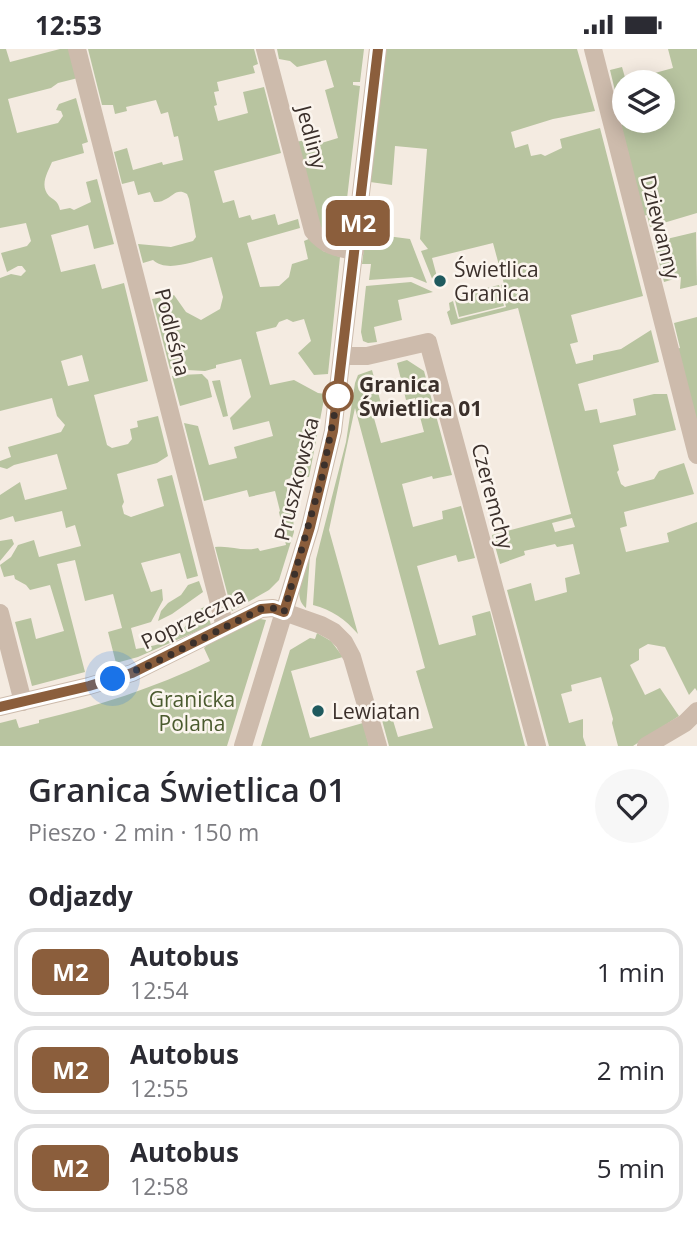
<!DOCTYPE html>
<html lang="pl">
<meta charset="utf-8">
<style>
body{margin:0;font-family:"Open Sans",sans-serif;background:#f7f7f7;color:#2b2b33;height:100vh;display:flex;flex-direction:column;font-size:26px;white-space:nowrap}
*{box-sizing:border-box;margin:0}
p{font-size:23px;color:#7c7c81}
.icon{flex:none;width:38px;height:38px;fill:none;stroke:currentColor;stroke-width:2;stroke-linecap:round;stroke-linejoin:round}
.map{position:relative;height:697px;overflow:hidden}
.details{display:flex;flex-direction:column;background:#fff;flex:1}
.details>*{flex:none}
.badge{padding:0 14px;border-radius:10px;font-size:24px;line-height:46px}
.fabs{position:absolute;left:612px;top:21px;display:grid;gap:14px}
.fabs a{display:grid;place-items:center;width:63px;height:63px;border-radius:50%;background:#fff;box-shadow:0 4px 18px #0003;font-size:35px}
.you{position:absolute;width:35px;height:35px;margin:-18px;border:5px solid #fff;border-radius:50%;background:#1a73e8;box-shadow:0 0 0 10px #1a73e833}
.map>.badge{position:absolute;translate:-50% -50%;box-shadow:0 0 0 4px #fff}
h2{padding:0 28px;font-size:26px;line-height:63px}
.round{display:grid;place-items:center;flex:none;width:74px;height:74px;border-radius:37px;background:#f7f7f7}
.summary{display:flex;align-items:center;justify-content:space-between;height:119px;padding:0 28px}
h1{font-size:33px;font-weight:600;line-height:52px}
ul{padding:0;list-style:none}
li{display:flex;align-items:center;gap:21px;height:88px;margin:0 14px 10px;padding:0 14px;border:4px solid #e1e1e2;border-radius:21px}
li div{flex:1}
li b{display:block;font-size:26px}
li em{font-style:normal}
li .badge{min-width:77px;font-weight:700;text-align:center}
.status{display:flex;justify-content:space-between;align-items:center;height:49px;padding:0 35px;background:#fff;direction:ltr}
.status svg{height:19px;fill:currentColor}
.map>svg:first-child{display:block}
.green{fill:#b8c4a0;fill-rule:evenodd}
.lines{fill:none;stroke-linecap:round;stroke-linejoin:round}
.minor{stroke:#cdbbac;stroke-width:18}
.line-casing{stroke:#fff;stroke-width:16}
.line{stroke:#8b5e3c;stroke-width:10}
.walk{stroke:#3b302b;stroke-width:7;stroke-dasharray:0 12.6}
.poi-dot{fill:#1f5a5e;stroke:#fbf5ee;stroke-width:2.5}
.stop-dot{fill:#fff;stroke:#8b5e3c;stroke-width:3.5}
.labels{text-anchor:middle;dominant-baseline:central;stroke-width:5;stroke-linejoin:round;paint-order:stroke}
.street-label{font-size:21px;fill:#3b302b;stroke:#fbf5ee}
.poi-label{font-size:21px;fill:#3b302b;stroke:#fbf5ee;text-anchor:start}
.stop-label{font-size:21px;font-weight:bold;fill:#3b302b;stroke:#fbf5ee;text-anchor:start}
.park-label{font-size:21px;fill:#4a5a2e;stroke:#fbf5ee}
</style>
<div class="status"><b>12:53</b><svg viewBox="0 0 49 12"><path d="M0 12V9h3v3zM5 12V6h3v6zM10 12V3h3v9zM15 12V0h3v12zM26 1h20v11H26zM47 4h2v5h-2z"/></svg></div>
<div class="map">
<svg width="697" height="697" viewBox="0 0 697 697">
<rect width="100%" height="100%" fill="#f4ebe1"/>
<path class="green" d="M0 0H6L10 13 60 0H71L78 29 58 34 51 39 8 50 17 84 58 74 63 67 61 62 56 61 59 55 76 49 88 93 82 95 84 104 52 113C48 123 39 136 49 147 55 152 58 152 60 161L70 159 74 161 91 153 86 133 97 130 114 195 94 200 88 176 51 186 61 223 95 215 102 240 124 234 148 332 94 346 107 396 112 399 128 395 132 390 130 380 138 378 137 372 158 367 168 407 157 414 117 425 124 453 122 457 124 465 131 468 164 457 157 430 172 426 198 527 187 530 180 504 141 514 151 543 162 540 163 551 151 573 131 579 136 600C150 598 175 593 183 581 191 569 193 563 206 557L211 576 138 608 116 614 108 583 122 579 113 545 85 552 75 511 57 515 85 623 32 637 15 573 31 569 36 590 64 582 50 536 30 541 26 536 15 530 14 526 4 528 0 516 11 508 18 496 34 491 39 508 81 497 75 476 66 479 62 462 15 473 13 467 0 471V446L20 433 25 451 67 440 57 405 14 416 7 420 0 418V412L11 408 8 398 61 383 65 376 57 367 52 349 0 362V229L11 225 21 227 26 222 22 217H18L7 223 1 204 27 197 31 192 26 174 0 179ZM82 306 89 332 68 337 61 312Z
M88 0H254L258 15 253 17 255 24 217 33 219 42 214 43 217 56 214 57 218 72 248 64 243 43 264 38 281 104 214 122 223 154 234 151 239 169 250 166 252 171 275 165 278 176 298 170 300 179 247 194 260 238 279 237 289 228 292 215 308 210 304 192 311 189 323 202 340 208 328 325 314 326 298 304 311 292 304 270 293 273 287 270 279 273 276 278 256 283 270 336 294 331 318 344 325 345 309 428 296 427 285 431 293 465 294 483 279 531 269 541 232 562 215 498C231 496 241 503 258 499L260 502 286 496 279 463 280 462 275 442 249 448 247 441 204 452 184 374 198 377 209 416 237 409 234 398 273 387 269 372 233 381 230 369 251 348 241 310 216 316V319L205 322 170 320 152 250 174 246 186 263 201 271 220 260 223 248 212 208C194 212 167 224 153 211L143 214 138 195 171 198 193 192 196 188 189 150 187 145C176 139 174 147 164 151 161 153 157 153 154 153L150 143 138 146 134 132 122 135 114 103 127 99 133 121 162 113 163 116 183 111 178 87 174 88 168 63 161 65 156 51 126 58 127 62 115 65 113 56H102Z
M277 0H364L360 33H353V36L360 37 342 193 332 190 318 178 295 93 312 90 315 96 338 89 325 41 334 38 326 11 297 18 290 12 279 10Z
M386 0H577L595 62 553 70 511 83 515 99 528 95 531 107 541 105 545 107 562 99 560 90 600 79 643 247 571 266 578 293 570 295 576 315 593 311V306L621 300 651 281 659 313 578 335 585 362 597 360 600 374 636 366 633 350 654 345H667L676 381 613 396 619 421 617 423 621 435 625 438 654 430 659 422 684 414 694 445 624 463 627 477 620 479 626 503 669 493 667 484 697 473V642L695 639 689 646 665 598 648 595 639 600V611L630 616 645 646 660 639 679 667 633 697H618L612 674 613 670 601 628 571 636 572 642 561 645 569 674 583 670V688L586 697H549L507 541 531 534 535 552 567 543 565 529 580 525 573 495 557 498 555 495 524 502 525 506 500 515 492 486 571 465 518 259 451 276 447 263 450 261 449 254 453 252 458 270 506 258 501 236 504 235 493 194 432 209 440 239 435 237 421 202 428 200 420 190 427 100 395 97 392 136 370 133ZM572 469 575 478 555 483 552 474Z
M668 0H697V164L650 178 647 166 640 168 618 77 623 75 610 21 622 18 626 32 673 19ZM625 33H663V72H625Z
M370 149 390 153 387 187 410 190 427 234 412 228 369 231 371 215H362Z
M696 183 697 236 680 240 681 228 664 233 654 193Z
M411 233 433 243 398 251 402 271 374 278 377 293 368 294 363 292 361 283 366 237Z
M499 236 504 257 459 268 454 247Z
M697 268V388L674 301 680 299 674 274Z
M407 311 424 322 452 426 433 430 432 427 402 435 413 478 443 470 442 462 461 457 475 509 458 513 456 506 417 517 439 596 476 586 472 567 490 562 525 697H389L382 671 392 668 398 688 433 679 416 622 425 619 355 359 329 481 358 585C345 570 332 561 313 556L316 510 346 393 355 334 358 326 372 321 382 358 372 362 381 394 424 383 415 349 406 351 397 314Z
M180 326 202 325 208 331 212 348 180 357 172 327Z
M220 331 228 367 223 368 212 332Z
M12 490 14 495 0 512V492Z
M310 507 306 559C291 547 305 522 310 507Z
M199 532 203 543 172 565 158 572 161 562 168 554 181 546 188 536Z
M260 570 266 571 227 697H0V674L16 670 19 679 39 674V671C98 657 154 639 210 612L204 599 215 588Z
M317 584 331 592 343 608 291 622 310 689 363 674 369 697H261L290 601 310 589 315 590Z"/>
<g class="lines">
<path class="minor" d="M77 0 225 578
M265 0 313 182C325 197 337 199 355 202
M593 0 697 406
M343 307H367L428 293 537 697
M0 564 23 653
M0 658 89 637 132 624 261 560 273 559 321 576 334 583 344 593 352 608 378 697
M243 697 310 478 333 382 378 0
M646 697 685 674 697 662"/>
</g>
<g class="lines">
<g class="line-casing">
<path id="line" d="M0 658 89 637 132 624 261 560 273 559 284 563 310 478 333 382 378 0"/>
</g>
<use href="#line" class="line"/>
<path class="walk" d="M113 630 150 616 261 560 273 559 284 563 322 428 338 347"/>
</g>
<g class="poi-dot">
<circle cx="440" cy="232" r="7"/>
<circle cx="318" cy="662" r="7"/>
</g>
<circle class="stop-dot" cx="338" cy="347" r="14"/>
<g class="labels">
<g class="street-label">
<text transform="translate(312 88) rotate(75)">Jedliny</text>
<text transform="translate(661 178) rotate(76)">Dziewanny</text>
<text transform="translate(173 283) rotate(76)">Podleśna</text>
<text transform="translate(296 430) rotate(-76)">Pruszkowska</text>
<text transform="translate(493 447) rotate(75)">Czeremchy</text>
<text transform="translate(193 569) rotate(-26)">Poprzeczna</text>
</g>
<g class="poi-label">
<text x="454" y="220">Świetlica<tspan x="454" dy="24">Granica</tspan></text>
<text x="332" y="662">Lewiatan</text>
</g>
<g class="stop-label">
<text x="359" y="335">Granica<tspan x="359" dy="24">Świetlica 01</tspan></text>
</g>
<g class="park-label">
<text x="192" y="650">Granicka<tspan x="192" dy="24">Polana</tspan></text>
</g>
</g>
</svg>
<div class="fabs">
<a><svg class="icon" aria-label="layers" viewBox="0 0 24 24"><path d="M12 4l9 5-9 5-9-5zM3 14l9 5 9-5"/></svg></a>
</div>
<div class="you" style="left:113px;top:630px"></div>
<b class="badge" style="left:358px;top:174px;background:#8b5e3c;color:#fff">M2</b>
</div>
<section class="details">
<div class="summary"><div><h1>Granica Świetlica 01</h1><p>Pieszo · 2 min · 150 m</p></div><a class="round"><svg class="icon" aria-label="heart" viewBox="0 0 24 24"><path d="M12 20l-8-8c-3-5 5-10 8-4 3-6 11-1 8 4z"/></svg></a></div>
<h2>Odjazdy</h2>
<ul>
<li><span class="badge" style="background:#8b5e3c;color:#fff">M2</span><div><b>Autobus</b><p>12:54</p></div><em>1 min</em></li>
<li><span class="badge" style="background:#8b5e3c;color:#fff">M2</span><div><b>Autobus</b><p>12:55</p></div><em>2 min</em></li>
<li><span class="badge" style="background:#8b5e3c;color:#fff">M2</span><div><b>Autobus</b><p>12:58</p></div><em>5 min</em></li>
</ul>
</section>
